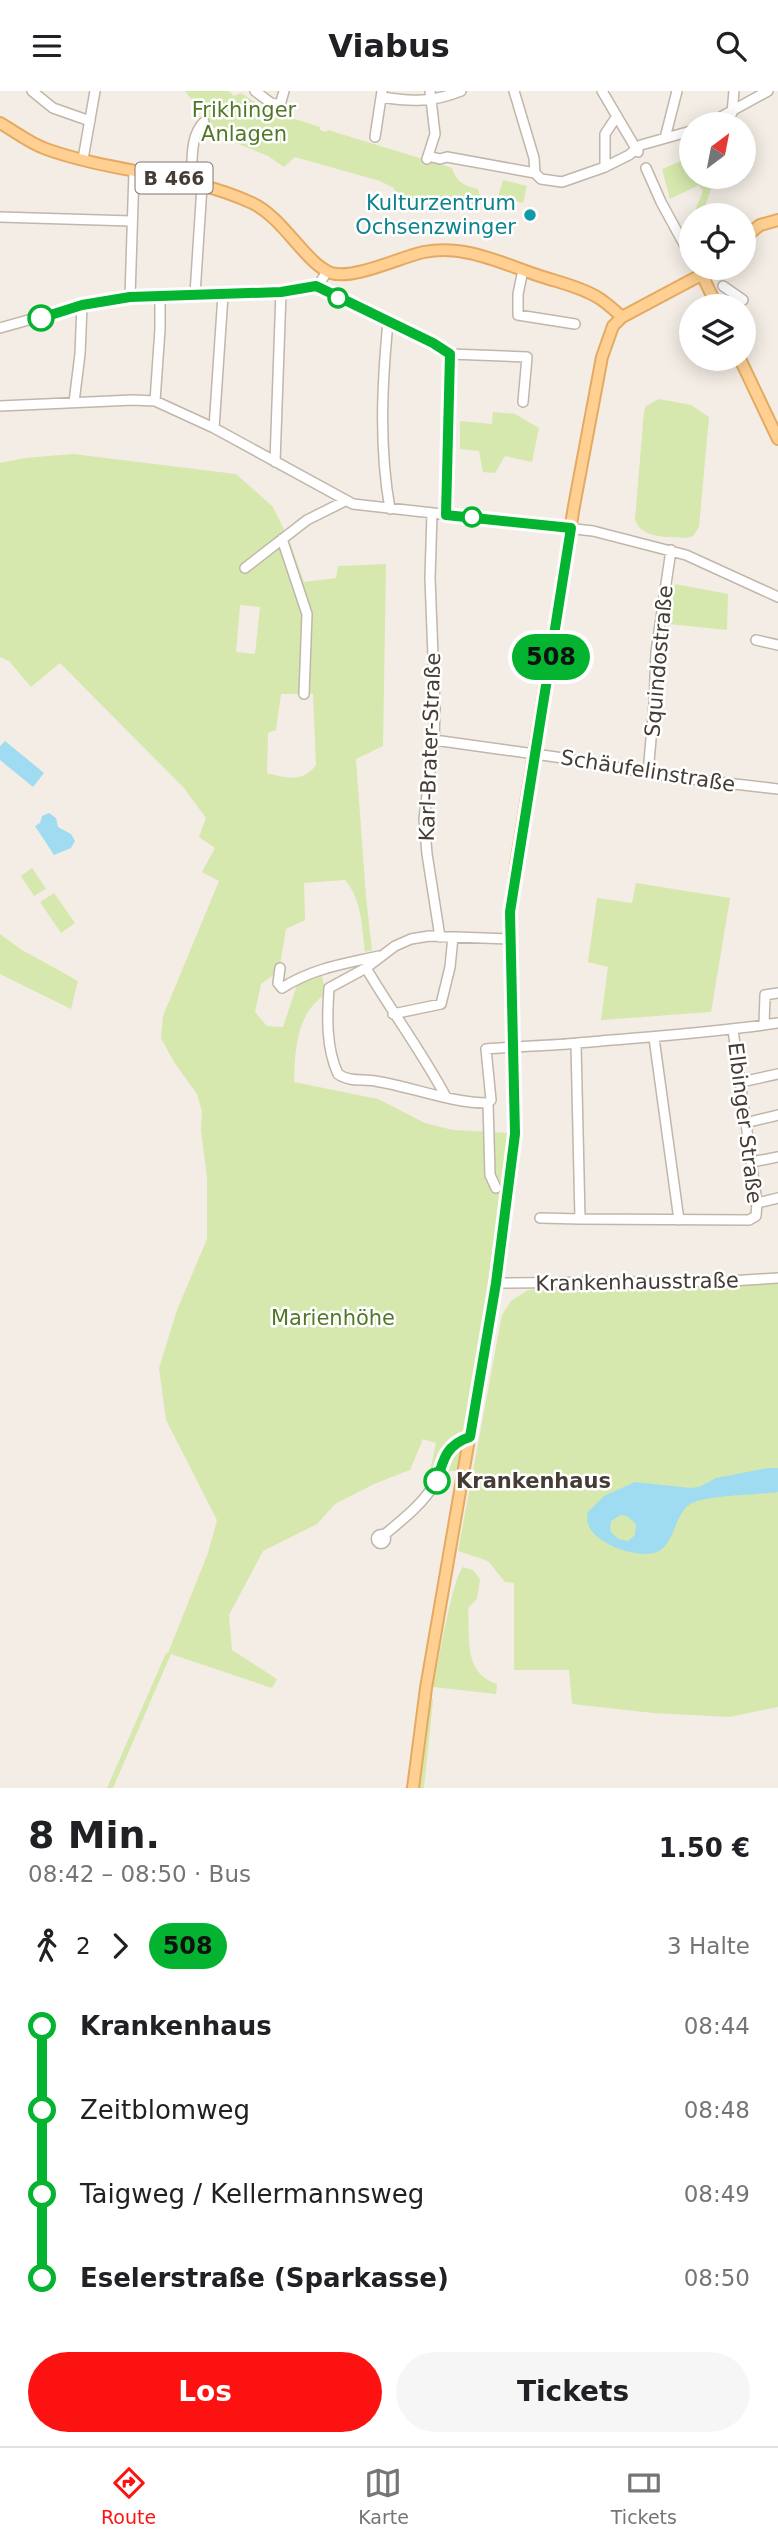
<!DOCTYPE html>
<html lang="de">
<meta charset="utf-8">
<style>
body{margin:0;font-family:"DejaVu Sans",sans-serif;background:#f6f6f6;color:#202124;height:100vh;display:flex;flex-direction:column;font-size:26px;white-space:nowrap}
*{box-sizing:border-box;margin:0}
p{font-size:23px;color:#757577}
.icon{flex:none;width:38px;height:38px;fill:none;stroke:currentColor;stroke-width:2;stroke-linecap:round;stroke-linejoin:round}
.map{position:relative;height:1697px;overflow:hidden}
.panel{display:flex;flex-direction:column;background:#fff;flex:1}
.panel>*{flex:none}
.badge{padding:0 14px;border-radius:23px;font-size:24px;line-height:46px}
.needle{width:46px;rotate:32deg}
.fabs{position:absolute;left:679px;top:21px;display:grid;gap:14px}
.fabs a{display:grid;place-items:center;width:77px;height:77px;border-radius:50%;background:#fff;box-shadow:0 4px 18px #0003;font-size:35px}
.map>.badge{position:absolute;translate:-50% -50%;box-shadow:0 0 0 4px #fff}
.legs{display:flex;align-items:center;gap:10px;height:77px;padding:0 28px;font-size:23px}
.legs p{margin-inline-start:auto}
.summary{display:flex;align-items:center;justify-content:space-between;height:119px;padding:0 28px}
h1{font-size:38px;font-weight:600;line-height:52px}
.cta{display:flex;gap:14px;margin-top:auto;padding:14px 28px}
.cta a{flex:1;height:80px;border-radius:42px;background:#fd1212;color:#fff;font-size:28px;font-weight:600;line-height:80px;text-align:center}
.cta a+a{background:#f6f6f6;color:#202124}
ul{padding:0 28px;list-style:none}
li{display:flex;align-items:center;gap:24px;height:84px;font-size:26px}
li i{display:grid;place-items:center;width:10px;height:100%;margin:0 9px;background:currentColor}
li i::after{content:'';width:18px;height:18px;margin:-9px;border:5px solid;border-radius:50%;background:#fff}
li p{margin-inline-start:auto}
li:first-child i{background:linear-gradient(#0000 50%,currentColor 0)}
li:last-child i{background:linear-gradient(currentColor 50%,#0000 0)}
header{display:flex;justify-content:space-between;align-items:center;height:91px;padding:0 28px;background:#fff;font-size:32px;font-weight:600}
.dock{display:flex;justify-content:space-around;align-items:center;height:98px;border-top:2px solid #e0e0e0;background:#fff;font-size:19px;color:#757577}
.dock a{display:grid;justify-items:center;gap:4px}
.dock .current{color:#fd1212}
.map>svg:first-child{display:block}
.green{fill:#d6e8ad;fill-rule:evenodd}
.water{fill:#a0dcf1;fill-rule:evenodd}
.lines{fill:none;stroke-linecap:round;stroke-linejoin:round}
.minor-casing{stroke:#c1b6aa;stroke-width:12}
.major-casing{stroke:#e5aa61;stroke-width:14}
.minor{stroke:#fff;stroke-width:9}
.major{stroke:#ffd092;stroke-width:10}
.line-1-casing{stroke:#fff;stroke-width:16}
.line-1{stroke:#04b431;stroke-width:10}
.culture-dot{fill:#0f9aa8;stroke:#fff;stroke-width:2.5}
.stop-1-dot{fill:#fff;stroke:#04b431;stroke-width:3.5}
.labels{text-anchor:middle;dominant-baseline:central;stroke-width:5;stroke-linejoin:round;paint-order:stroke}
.shield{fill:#fff;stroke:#7d7671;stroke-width:2}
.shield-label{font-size:19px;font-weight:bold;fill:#453c34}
.park-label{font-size:21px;fill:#527827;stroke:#fff}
.culture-label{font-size:21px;fill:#0d838f;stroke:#fff;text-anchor:end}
.street-label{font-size:21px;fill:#453c34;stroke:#fff}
.stop-label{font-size:21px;font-weight:bold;fill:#453c34;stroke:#fff;text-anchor:start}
</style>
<header><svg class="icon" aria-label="menu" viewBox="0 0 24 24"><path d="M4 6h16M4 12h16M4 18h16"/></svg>Viabus<svg class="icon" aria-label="search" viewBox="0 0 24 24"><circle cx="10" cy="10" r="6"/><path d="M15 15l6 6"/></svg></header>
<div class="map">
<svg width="778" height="1697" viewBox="0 0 778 1697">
<rect width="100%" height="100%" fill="#f3ede5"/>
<path class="green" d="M185 0H229L234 5 241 2 267 19 320 36V39L326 41 328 39 452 77C456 91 465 95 478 98L480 106 478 115 422 107 398 111 394 97 380 90 295 66 284 76 268 65 224 47 213 36Z
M691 66V86H713L711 98 702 124 694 122 703 100 699 94 670 108 662 78Z
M503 89 527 95 523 112 498 106Z
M659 308 691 314 709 326 699 436 693 445 687 447C670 445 641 449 635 428L644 321 646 315Z
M493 321 515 323 539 337 532 371 505 365 495 382 483 381 479 360 460 358V330L492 333Z
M73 363 236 383 273 416 289 449 304 491 336 487 338 475 386 473 383 655 356 668 366 806 372 859 365 861C362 837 362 808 345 789L304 792 305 829 286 838 279 880 261 893 255 921 267 935 283 936 297 894 322 885 326 903C296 922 295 959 294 991L378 1008 425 1032 453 1039 510 1042 490 1183 457 1380H430L436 1352 423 1348 410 1379 374 1393 335 1413 317 1433 263 1460 229 1524 232 1559 277 1588 272 1597 171 1563 113 1697H107L166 1562H168L208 1462 217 1429 166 1329 159 1277 177 1219 207 1148V1087L201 1039 202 1021 197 1003 174 971 161 947 163 925 219 790 202 781 215 757 199 746 206 727 184 697 60 572 31 596 9 570 0 566V372L25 367ZM240 514 260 516 255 563 236 561ZM281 603H313L316 674C303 692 286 687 267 682L268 642 276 639Z
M675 493 728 503 727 539 669 533Z
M32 777 46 798 34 805 21 785Z
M636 792 730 807 711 921 601 929 608 876 588 871 597 807 632 812Z
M54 802 75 832 61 842 40 811Z
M0 843 22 859 78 890 71 918 0 883Z
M778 1183V1616L729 1626 653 1622 572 1613 569 1579H514V1492L505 1491 488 1470 458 1460 502 1224 511 1210 528 1199Z
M463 1476 473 1479 480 1488 477 1508 468 1517C470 1547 463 1582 497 1593L496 1603 433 1596C438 1575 452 1488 463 1476Z
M430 1602 433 1609 424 1697H416Z"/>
<path class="water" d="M5 650 44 682 33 696 0 669V655Z
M49 722 56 727 58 736 71 743 75 750 71 757 54 764 35 735 40 732 42 725Z
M768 1377H778V1401C758 1404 708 1404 692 1412 674 1422 676 1450 659 1460 641 1470 594 1453 588 1433 587 1430 588 1426 587 1422L604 1405 635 1391 690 1397 699 1396 716 1387ZM621 1424 627 1425 636 1433 635 1444 628 1450 618 1448 610 1440 611 1430Z"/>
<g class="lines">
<g class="minor-casing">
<path id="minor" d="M32 0 53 17 90 30
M255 0 271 12 280 14 284 0
M514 0 534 67 535 82
M602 0 638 61
M382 6C411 11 434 11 461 0
M732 22 734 0
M708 33 768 0
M375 46 382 0
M665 47 677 0
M428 65 440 68 447 66 535 82 541 88 562 91 605 76 629 64 641 54 691 40
M83 68 95 0
M427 68 435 43 430 0
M605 76V43L617 25
M646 77 661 111 691 166
M191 91C193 71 189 46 204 31
M0 126 131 130
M523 179 518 203V224L575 233
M316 195 434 252 450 263 446 424
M723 195 743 209 734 215
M195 203 202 95
M130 206 134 80
M388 231C382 293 379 357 390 418
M0 237 82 214 130 206 169 203 223 204 311 198 320 192 327 180
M450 263 527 266 523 311
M155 310 160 238V204
M74 311 80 263 82 214
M0 315 133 309 155 310 214 337 353 413 593 440 686 464 778 506
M214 337 223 204
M275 371 281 201
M432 422 430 487 435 618 434 649 424 728 427 763 440 846
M282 448 307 523 304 603
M245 477 307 429 345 410
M756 549 778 554
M434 649 556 666 674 686 778 698
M648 682 654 614 656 561 671 459
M510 848 429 845 411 848 395 855 366 877 329 897C327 926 326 957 338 983 349 991 363 988 375 990 413 996 450 1012 488 1012L491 1009 486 958C517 955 548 955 578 952 645 946 712 942 778 932
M280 877 278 892 282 897C313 877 344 873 379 865
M366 877C392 921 422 961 446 1006
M393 923 441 913 450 876 453 846
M764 934 765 904 778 902
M654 947 679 1129
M741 991 778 983
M488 1012 490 1084 496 1097
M745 1032 778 1024
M752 1071 778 1066
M757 1112 778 1107
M540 1127 580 1128 576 953
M580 1128 749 1129 756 1125 757 1112 733 939
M496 1192 730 1190 778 1187
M376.5 1448a4.5 4.5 0 1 1 9 0a4.5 4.5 0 1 1-9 0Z
M384 1444C402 1429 423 1413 435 1392 450 1369 436 1357 470 1346"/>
</g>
<g class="major-casing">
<path id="major" d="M0 32C16 41 29 52 46 58 113 82 187 82 252 112 283 126 306 173 331 182 354 189 400 166 424 161 464 153 501 172 537 184 557 191 579 195 597 206 606 211 614 219 622 226
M744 147 760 134 778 129
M702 184 717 215
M740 268 778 348
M413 1697 426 1597 496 1192 515 1043 510 821 517 768 574 415 602 266 613 235 622 226 714 177"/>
</g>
<use href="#minor" class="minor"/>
<use href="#major" class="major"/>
</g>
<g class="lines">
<g class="line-1-casing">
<path id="line-1" d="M41 227 82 214 130 206 281 201 316 195 433 252 450 263 446 424 571 437 510 821 515 1043 496 1192 470 1346C447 1353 443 1368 437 1390"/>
</g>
<use href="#line-1" class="line-1"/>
</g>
<circle class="culture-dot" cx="530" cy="124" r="7"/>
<g class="stop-1-dot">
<circle cx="338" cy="207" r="9"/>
<circle cx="41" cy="227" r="12"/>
<circle cx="472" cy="426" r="9"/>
<circle cx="437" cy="1390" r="12"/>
</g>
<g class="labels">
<rect class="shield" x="135.5" y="71.5" width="77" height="31" rx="5"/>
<g class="shield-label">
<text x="174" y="87">B 466</text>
</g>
<g class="park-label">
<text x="244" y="19">Frikhinger<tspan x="244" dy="24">Anlagen</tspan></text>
<text x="333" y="1227">Marienhöhe</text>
</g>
<g class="culture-label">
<text x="516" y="112">Kulturzentrum<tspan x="516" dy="24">Ochsenzwinger</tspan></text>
</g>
<g class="street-label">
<text transform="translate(659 570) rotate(-85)">Squindostraße</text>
<text transform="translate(430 656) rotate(-88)">Karl-Brater-Straße</text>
<text transform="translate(648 680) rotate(9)">Schäufelinstraße</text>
<text transform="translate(745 1032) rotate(83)">Elbinger Straße</text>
<text transform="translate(637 1191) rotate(-1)">Krankenhausstraße</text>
</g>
<g class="stop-label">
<text x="456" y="1390">Krankenhaus</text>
</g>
</g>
</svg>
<div class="fabs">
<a><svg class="needle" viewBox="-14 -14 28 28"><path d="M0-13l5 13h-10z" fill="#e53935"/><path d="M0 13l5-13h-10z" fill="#757577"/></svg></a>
<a><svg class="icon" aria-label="locate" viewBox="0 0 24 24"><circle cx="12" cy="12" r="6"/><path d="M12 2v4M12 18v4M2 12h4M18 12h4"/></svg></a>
<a><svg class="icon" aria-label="layers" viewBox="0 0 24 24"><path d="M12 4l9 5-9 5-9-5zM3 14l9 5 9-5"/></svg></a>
</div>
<b class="badge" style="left:551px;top:566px;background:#04b431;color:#111">508</b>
</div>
<section class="panel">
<div class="summary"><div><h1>8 Min.</h1><p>08:42 – 08:50 · Bus</p></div><b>1.50 €</b></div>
<div class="legs"><svg class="icon" aria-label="walk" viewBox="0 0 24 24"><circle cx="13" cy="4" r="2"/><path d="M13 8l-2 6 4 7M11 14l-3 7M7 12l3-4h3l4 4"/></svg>2<svg class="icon" aria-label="forward" viewBox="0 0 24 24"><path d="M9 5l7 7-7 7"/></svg><b class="badge" style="background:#04b431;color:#111">508</b><p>3 Halte</p></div>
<ul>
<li><i style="color:#04b431"></i><b>Krankenhaus</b><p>08:44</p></li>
<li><i style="color:#04b431"></i><span>Zeitblomweg</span><p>08:48</p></li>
<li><i style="color:#04b431"></i><span>Taigweg / Kellermannsweg</span><p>08:49</p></li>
<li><i style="color:#04b431"></i><b>Eselerstraße (Sparkasse)</b><p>08:50</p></li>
</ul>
<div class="cta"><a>Los</a><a>Tickets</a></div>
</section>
<nav class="dock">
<a class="current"><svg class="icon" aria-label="directions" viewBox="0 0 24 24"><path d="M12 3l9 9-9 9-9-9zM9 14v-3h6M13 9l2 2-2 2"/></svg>Route</a>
<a><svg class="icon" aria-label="map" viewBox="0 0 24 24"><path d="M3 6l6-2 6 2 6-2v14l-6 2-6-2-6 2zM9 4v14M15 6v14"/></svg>Karte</a>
<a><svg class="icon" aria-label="tickets" viewBox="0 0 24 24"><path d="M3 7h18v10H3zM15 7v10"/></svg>Tickets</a>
</nav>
